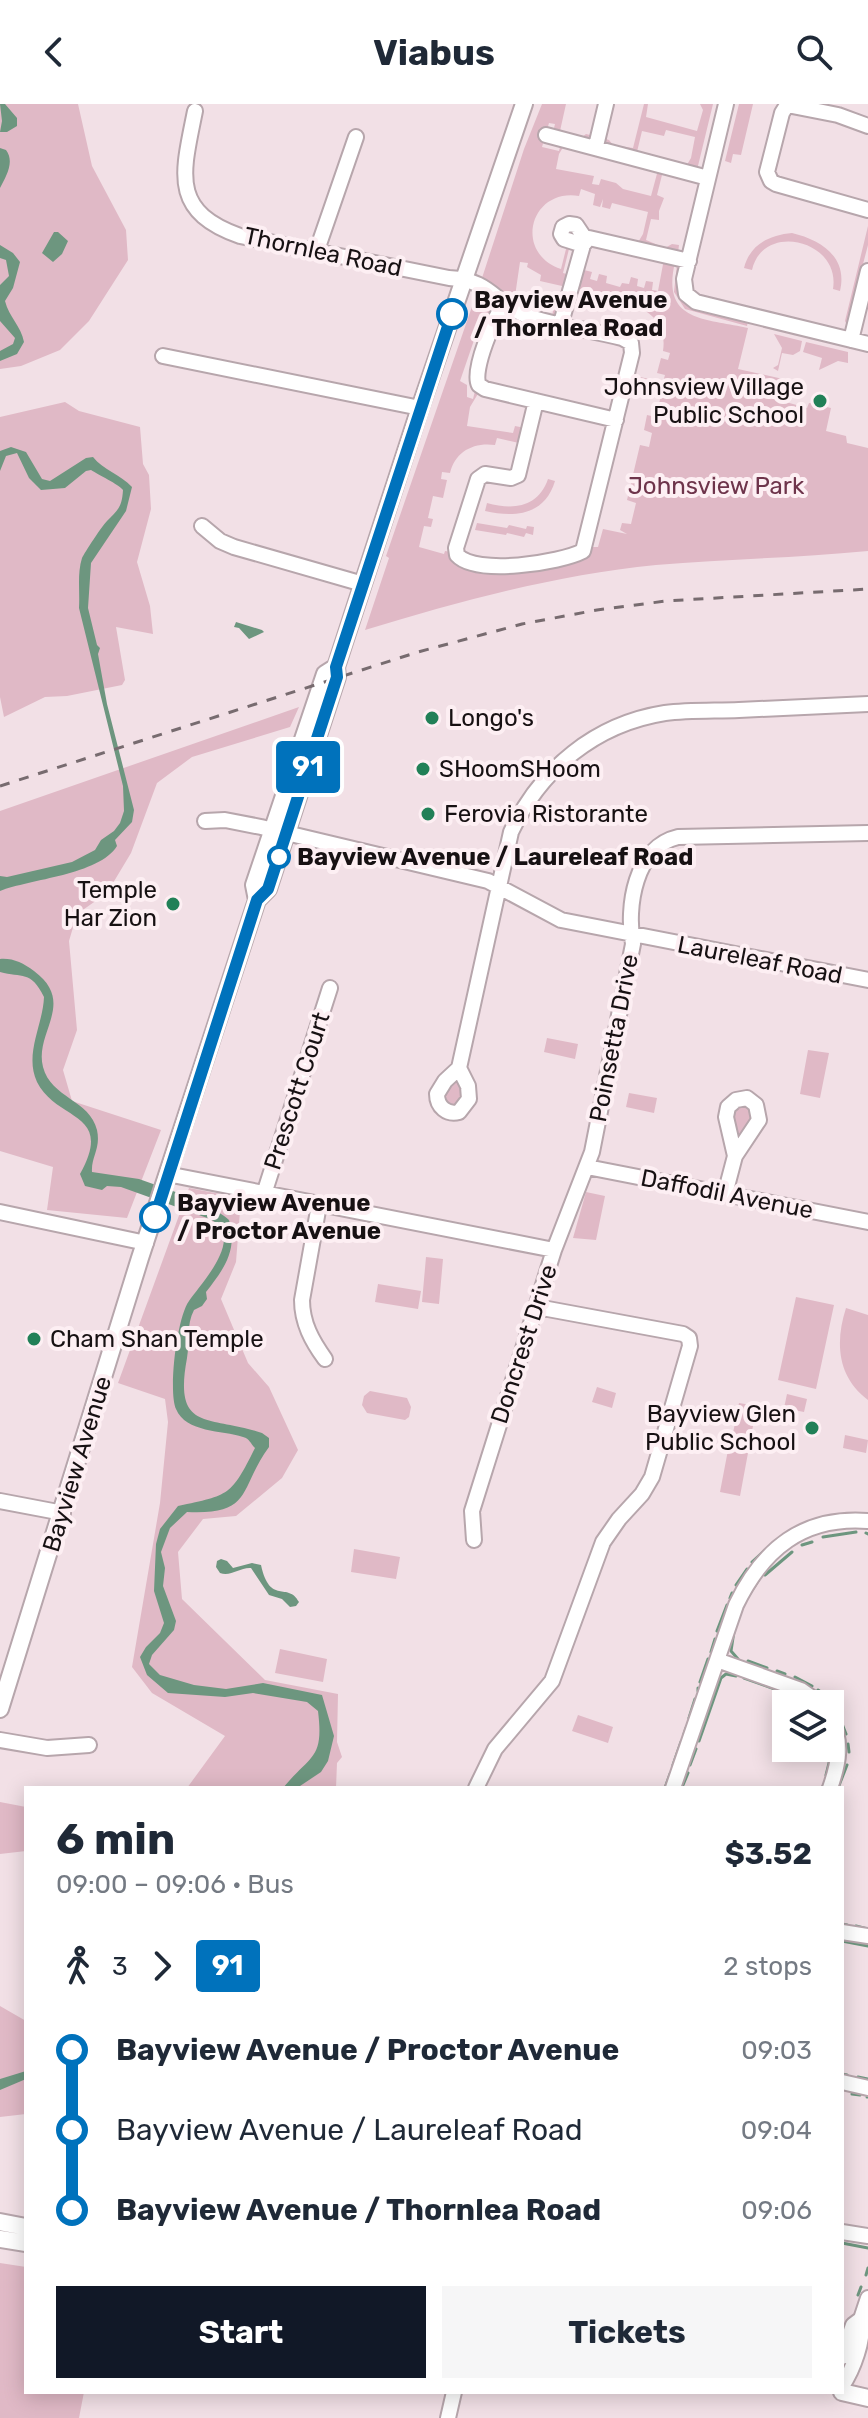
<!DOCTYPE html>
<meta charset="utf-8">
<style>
body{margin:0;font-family:Rubik,sans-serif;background:#f6f6f7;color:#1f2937;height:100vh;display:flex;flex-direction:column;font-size:30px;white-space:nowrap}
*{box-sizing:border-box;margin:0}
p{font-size:26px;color:#747a83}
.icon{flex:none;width:44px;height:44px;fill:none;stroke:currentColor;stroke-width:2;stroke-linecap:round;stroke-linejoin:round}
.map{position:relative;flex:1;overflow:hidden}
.drawer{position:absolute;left:24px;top:1682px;width:820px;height:608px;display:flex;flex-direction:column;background:#fff;border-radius:0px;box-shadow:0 4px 20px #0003}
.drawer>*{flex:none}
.badge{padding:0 16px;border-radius:6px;font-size:28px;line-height:52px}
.buttons{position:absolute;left:772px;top:1586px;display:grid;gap:16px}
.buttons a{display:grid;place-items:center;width:72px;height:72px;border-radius:0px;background:#fff;box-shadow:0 4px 20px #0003;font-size:40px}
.map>.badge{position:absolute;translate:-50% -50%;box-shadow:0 0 0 4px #fff}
.legs{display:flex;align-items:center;gap:12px;height:88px;padding:0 32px;font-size:26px}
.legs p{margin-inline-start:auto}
.head{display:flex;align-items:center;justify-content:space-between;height:136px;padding:0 32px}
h1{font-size:44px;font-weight:700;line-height:60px}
.cta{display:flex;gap:16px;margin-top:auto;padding:16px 32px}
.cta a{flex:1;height:92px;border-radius:0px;background:#111827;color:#fff;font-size:32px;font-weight:700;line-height:92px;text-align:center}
.cta a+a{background:#f6f6f7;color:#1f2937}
ul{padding:0 32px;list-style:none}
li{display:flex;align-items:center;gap:28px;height:80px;font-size:30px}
li i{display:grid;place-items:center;width:12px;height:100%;margin:0 10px;background:currentColor}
li i::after{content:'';width:20px;height:20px;margin:-10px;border:6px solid;border-radius:50%;background:#fff}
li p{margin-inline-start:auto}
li:first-child i{background:linear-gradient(#0000 50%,currentColor 0)}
li:last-child i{background:linear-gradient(currentColor 50%,#0000 0)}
header{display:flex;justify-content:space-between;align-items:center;height:104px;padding:0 32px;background:#fff;font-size:36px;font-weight:700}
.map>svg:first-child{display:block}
.green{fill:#e0b9c6}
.water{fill:#6d967f}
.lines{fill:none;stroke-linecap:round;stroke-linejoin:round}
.stream{stroke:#6d967f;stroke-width:3}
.minor-casing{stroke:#b7a6ac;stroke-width:18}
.major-casing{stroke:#b7a6ac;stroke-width:20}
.minor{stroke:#fff;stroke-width:14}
.major{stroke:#fff;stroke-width:16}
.rail{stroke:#776b6f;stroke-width:3;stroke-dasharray:10 10;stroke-linecap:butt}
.line-1-casing{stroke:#fff;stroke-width:18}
.line-1{stroke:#0072bc;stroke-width:12}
.stop-1-dot{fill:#fff;stroke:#0072bc;stroke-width:4}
.poi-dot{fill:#218057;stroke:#fdeff3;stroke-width:3}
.labels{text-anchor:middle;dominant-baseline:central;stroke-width:8;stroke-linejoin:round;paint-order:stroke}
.street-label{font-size:24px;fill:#171113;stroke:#fdeff3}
.stop-label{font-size:24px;font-weight:bold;fill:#171113;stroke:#fdeff3;text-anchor:start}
.poi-label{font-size:24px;fill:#171113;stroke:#fdeff3;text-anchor:start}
.park-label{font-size:24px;fill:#6e344b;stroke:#fdeff3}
</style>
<header><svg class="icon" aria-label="back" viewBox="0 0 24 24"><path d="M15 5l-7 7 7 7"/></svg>Viabus<svg class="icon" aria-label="search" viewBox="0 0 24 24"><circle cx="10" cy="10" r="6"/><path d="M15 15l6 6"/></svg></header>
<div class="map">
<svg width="868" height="2314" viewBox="0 0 868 2314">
<rect width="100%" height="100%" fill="#f2e0e6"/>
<path class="green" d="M0 0H78L92 62 126 126 128 156 89 217 60 246 21 262 0 265Z
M542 0H566L560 27 581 34 586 30 594 32 586 36 553 28 555 20 549 19 542 43 559 47 561 39 565 40 559 50 556 65 594 72 592 80 599 81 601 75 616 79 623 85 651 92 658 66 670 69 662 71 657 91 664 94 659 107V116L651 115 646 136 665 144 672 140 679 141 678 149 650 143 648 139 647 142 637 140 643 130 648 108 612 99 610 105 602 103 603 95 600 103 593 101 595 90 581 85 579 92C530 84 513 149 561 165L567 141 577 147 569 145 563 169 570 171 556 211 552 213 553 207 559 201 562 182 540 177 541 171 527 163 528 159 520 158 514 199 482 174 524 45Z
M644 0H648L646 13 697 27 703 6 700 0H713L697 66 685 64 691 54 695 33 666 26 664 32 642 27 636 52 605 38 603 34 609 36 613 41 633 44Z
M739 0H753L741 51 733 50 731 59 725 57Z
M868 122V141L847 221 845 217Z
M792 129C821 136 848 153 840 187L833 185C841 136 763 117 752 166L744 164C750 140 770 131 792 129Z
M664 155 675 158C661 218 704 214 748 224L738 265 783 275 779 289 787 292 786 298 807 304 809 299 831 304 826 327 846 332 847 339 868 344V447C797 454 726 455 656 461 556 471 460 497 365 526L389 454 386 452 477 188 496 199 490 215 482 213 460 277 467 281V293L473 295 475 287 479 288 470 303 467 322 513 329 515 322 525 324 519 339 497 334 495 341C473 338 455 348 450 369L442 368 441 375 447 376 443 394 433 392 428 414 433 415 431 423 424 422 419 443 444 450 445 447 451 448 458 462V459L587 450 593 443H598L603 425 627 430 620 426 622 419 631 420 636 399 627 396 640 341 649 343 652 329 644 326 647 311 656 313 661 291 654 289 655 287 662 286 629 278 631 271 663 278 665 271 657 269 661 254 668 256 670 249 663 247C667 221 651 205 627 200L628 194 621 192 620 196 576 184 584 166 592 168 590 175 597 177 599 170 607 172 606 179 620 183 622 179 629 180 631 173 638 175 637 182 644 184 646 177 653 178 652 186 658 187Z
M677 160 680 166C670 210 717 209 748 217L747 222 685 205 674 188Z
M774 230 802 237 800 247 793 251 782 249 778 267 773 264 778 261 782 244Z
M806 238 848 248V259L838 257 819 266 822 254 803 248Z
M65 298 79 307 140 323 143 360 149 371 151 405 137 458 150 502 153 530 116 523 125 576 122 581 67 592 45 593 4 613 0 593V313Z
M548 375 555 377C545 411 515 414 485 407L487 399C513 406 538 404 548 375Z
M477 419 507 424 509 421 526 425 527 422 534 423 533 431 526 429 524 433 507 429 506 431 475 426Z
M299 603 290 623 192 653 157 679 131 749 107 789 77 810 69 837 77 926 63 966 72 997 161 1026 127 1114 47 1106 53 1063 0 1047V707Z
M547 934 578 940 575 955 544 948Z
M808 946 829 949 820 994 800 990Z
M454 977 460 980 464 989 457 1002 450 1001 444 996 443 991Z
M629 989 657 994 654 1009 626 1003Z
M741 1001 752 1005 754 1013 738 1034 732 1015 734 1005Z
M189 1084 241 1094 236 1158 221 1195 248 1259 269 1283 298 1346 282 1374 236 1412 203 1415 178 1448 182 1495 265 1576 338 1590 337 1638 342 1653 337 1659 336 1684H187L225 1632 152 1589 132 1563 160 1399 168 1318 165 1295 118 1279Z
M586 1088 605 1092 596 1136 573 1134Z
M426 1153 443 1155 439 1200 422 1198Z
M378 1180 421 1187 418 1205 375 1198Z
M796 1193 834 1201 816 1285 778 1276Z
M846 1204 868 1211V1296C837 1273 835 1238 846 1204Z
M597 1283 616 1289 612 1304 592 1298Z
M370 1287 407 1294 411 1303 409 1313 405 1316 367 1309 362 1301 364 1292Z
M787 1290 807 1295 804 1308 784 1304Z
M739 1299 757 1302 749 1342 731 1339Z
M845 1331 868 1336 866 1349 843 1344Z
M728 1346 748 1349 740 1392 720 1388Z
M354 1445 400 1453 396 1475 351 1468Z
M280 1545 327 1555 323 1578 275 1569Z
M578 1611 613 1623 608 1639 572 1627Z
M0 1698 26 1703V1747L0 1750Z
M0 1902 26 1917V2010L0 2013Z
M0 2159 26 2163V2288H84L79 2314H0Z"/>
<path class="water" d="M0 0H5L17 14V22L7 28H0L2 17Z
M0 44 6 46C15 58 6 72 0 84Z
M54 128H58L68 137 62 150 53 158 42 149Z
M0 141 13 149 20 158 13 184 5 197C9 213 21 222 24 238L17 250 0 257V247L13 240 15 234 0 217V181L9 172 6 156 0 154Z
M11 343 26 348 42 375 50 377 86 354 93 353C103 366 120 370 132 383L126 407 91 459 88 504 97 541 100 544 98 550 107 600 134 706 132 718 115 736 117 742C99 771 30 775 0 787V772L7 773 72 758 95 746 101 736 114 727 120 719 124 707 123 682 79 504C80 487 77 470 82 454 85 448 102 422 107 417 118 406 122 403 123 386 118 380 99 371 91 366L86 367 65 384 41 386 29 374 17 349 6 352 0 367V347Z
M236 518 262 526 264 528 249 535 239 524 234 523Z
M0 855C13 854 23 859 34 867 77 899 34 928 43 963 51 994 90 996 97 1026 101 1045 91 1052 92 1068L139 1075 184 1091C197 1103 216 1103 229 1116 238 1146 224 1165 206 1188L207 1195 202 1202 194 1206C186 1221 190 1237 187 1254 173 1329 209 1311 262 1329L269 1334V1343C238 1385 254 1411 187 1408L170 1424 161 1448 165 1464 163 1482 176 1517 174 1526 152 1551 149 1560 160 1571 194 1581 226 1585 263 1579 322 1591 334 1632 328 1657 321 1668 297 1684H283C311 1650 324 1656 318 1607L307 1598 253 1589 225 1593 168 1589 147 1571 140 1553 146 1543 160 1529 164 1519 154 1487 156 1440 160 1425 178 1402C230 1391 231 1392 255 1344 250 1339 250 1335 243 1333 222 1326 186 1329 176 1305 168 1287 177 1213 189 1197 202 1178 246 1133 210 1115L121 1083 107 1082 102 1086 85 1082 80 1070C115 1007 57 1018 37 978 24 950 43 921 44 893 31 866 22 874 0 868Z
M221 1455 227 1457 233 1464 252 1459 261 1461C270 1502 288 1477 299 1498L296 1502 290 1503 282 1495 269 1491 251 1464C240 1463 231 1473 220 1469L216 1463 217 1457Z
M26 1967V1975L0 1986V1975Z"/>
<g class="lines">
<path class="stream" d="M866 1429 868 1430
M823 1433 856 1428
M802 1441 812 1438
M752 1458 764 1447
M765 1471 792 1448
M736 1481 747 1465
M730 1494 732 1489
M747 1494 758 1477
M717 1527 727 1501
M734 1527 731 1547 738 1555
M711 1548 715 1535
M748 1557 767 1564
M777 1567 785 1570
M795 1573 812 1582
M744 1574 791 1591
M700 1578 708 1555
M818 1586 822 1589
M698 1587V1584
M797 1594 807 1600
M828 1595 834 1602
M837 1607 846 1630
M689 1614 695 1595
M684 1630 686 1624
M699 1637 721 1574 726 1570 736 1572
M848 1640 849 1648
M673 1661 681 1638
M690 1661 696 1645
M826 1671 831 1651 830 1635
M683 1681 688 1669
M665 1684 670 1670
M822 1684V1683
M838 1684 847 1661
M842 1820 847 1821
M856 1822 868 1825
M842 1837 868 1842
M842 1970 847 1971
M858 1973 868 1975
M852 1990 860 1991
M867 1993H868
M842 2139 868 2144
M866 2171 868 2164
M858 2191 861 2183"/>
<g class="minor-casing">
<path id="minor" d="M726 0 684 175 686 190 696 198 868 240
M195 7C183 68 169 107 240 132L449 174C491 176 493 198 525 211 555 222 591 226 622 234L631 239 632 249 583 447C560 459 476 472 457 451L456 444 478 375 485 370 511 374 518 371 536 297
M868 22 838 11 787 1 782 9 767 68 771 77 776 80 868 106
M546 31 708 74
M596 42 606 0
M583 141 564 135 561 130 563 123 569 120 576 121 586 136
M317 146 356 33
M505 198C495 212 471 267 479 281L485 285 616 316
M561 219 583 141 589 134 689 157
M851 236 868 167
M163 252 420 304
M202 422 220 437 234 443 363 480
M205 717 225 716 261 723 488 777 561 816 868 876
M459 964 468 982 469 995 459 1008C447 1011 437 1003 437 990L445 977 459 964 511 728C541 665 595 620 665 609 689 606 715 607 739 606 782 604 825 602 868 600
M587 1063 868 1118
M167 1070 554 1146 472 1407 474 1436
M264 1090 330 884
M725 1090 735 1052 759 1016 756 1001 747 994 736 996 728 1003 726 1013 735 1052
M319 1101 302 1196C302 1219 312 1237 325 1255
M0 1108 146 1139
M554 1146 592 1048 633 840C626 803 635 743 678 733L868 729
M0 1397 63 1409
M717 1556 801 1586 821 1600
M830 1613C843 1637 839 1659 830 1684
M0 1636 47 1644 89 1641
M476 1684 495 1645 552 1577 603 1438 619 1415 642 1390 652 1373 690 1242 689 1234 683 1230 537 1203
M673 1684 736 1501C763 1445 803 1412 868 1417
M842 1828 868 1832
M842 1978 868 1984
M842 2128 868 2132
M842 2253 853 2221 861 2215 868 2194
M842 2282C853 2266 865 2234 861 2215
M448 2314 454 2288"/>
</g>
<g class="major-casing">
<path id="major" d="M257 796 268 785 337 573 336 563 420 304 524 0
M0 1605 140 1154 257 796 254 781 325 570 336 563
M0 2118 26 2123
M0 2135 26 2139
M842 2288 868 2294"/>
</g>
<use href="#minor" class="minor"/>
<use href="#major" class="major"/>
<path class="rail" d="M0 682 418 548 522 520 597 506 666 497 868 485"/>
</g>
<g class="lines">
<g class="line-1-casing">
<path id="line-1" d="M155 1113 257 796 268 785 337 573 336 563 452 210"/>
</g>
<use href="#line-1" class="line-1"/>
</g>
<g class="stop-1-dot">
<circle cx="452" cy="210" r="14"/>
<circle cx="279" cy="753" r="10"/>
<circle cx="155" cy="1113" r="14"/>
</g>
<g class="poi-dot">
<circle cx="820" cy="297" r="8"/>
<circle cx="432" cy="614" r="8"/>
<circle cx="423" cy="665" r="8"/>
<circle cx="428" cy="710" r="8"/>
<circle cx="173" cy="800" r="8"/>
<circle cx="34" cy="1235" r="8"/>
<circle cx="812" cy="1324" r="8"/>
</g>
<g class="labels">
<g class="street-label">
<text transform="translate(323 148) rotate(12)">Thornlea Road</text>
<text transform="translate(760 856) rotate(11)">Laureleaf Road</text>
<text transform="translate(614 934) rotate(-79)">Poinsetta Drive</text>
<text transform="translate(297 987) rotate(-72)">Prescott Court</text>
<text transform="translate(727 1090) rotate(11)">Daffodil Avenue</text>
<text transform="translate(524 1240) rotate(-72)">Doncrest Drive</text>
<text transform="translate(77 1360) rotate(-73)">Bayview Avenue</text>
</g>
<g class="stop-label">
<text x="474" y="196">Bayview Avenue<tspan x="474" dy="28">/ Thornlea Road</tspan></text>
<text x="297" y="753">Bayview Avenue / Laureleaf Road</text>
<text x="177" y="1099">Bayview Avenue<tspan x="177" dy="28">/ Proctor Avenue</tspan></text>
</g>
<g class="poi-label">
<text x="804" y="283" text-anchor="end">Johnsview Village<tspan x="804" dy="28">Public School</tspan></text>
<text x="448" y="614">Longo's</text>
<text x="439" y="665">SHoomSHoom</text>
<text x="444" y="710">Ferovia Ristorante</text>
<text x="157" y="786" text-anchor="end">Temple<tspan x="157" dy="28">Har Zion</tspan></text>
<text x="50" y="1235">Cham Shan Temple</text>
<text x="796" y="1310" text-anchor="end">Bayview Glen<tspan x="796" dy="28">Public School</tspan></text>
</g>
<g class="park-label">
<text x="716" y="382">Johnsview Park</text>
</g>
</g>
</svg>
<div class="buttons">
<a><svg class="icon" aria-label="layers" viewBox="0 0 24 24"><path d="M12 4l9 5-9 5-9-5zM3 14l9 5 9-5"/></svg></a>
</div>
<b class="badge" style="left:308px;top:663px;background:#0072bc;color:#fff">91</b>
<section class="drawer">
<div class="head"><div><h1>6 min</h1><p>09:00 – 09:06 · Bus</p></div><b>$3.52</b></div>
<div class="legs"><svg class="icon" aria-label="walk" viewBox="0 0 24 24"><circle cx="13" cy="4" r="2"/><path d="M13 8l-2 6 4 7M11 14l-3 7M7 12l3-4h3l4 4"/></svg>3<svg class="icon" aria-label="forward" viewBox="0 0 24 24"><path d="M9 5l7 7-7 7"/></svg><b class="badge" style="background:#0072bc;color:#fff">91</b><p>2 stops</p></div>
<ul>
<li><i style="color:#0072bc"></i><b>Bayview Avenue / Proctor Avenue</b><p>09:03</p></li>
<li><i style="color:#0072bc"></i><span>Bayview Avenue / Laureleaf Road</span><p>09:04</p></li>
<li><i style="color:#0072bc"></i><b>Bayview Avenue / Thornlea Road</b><p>09:06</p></li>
</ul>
<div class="cta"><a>Start</a><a>Tickets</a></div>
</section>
</div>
